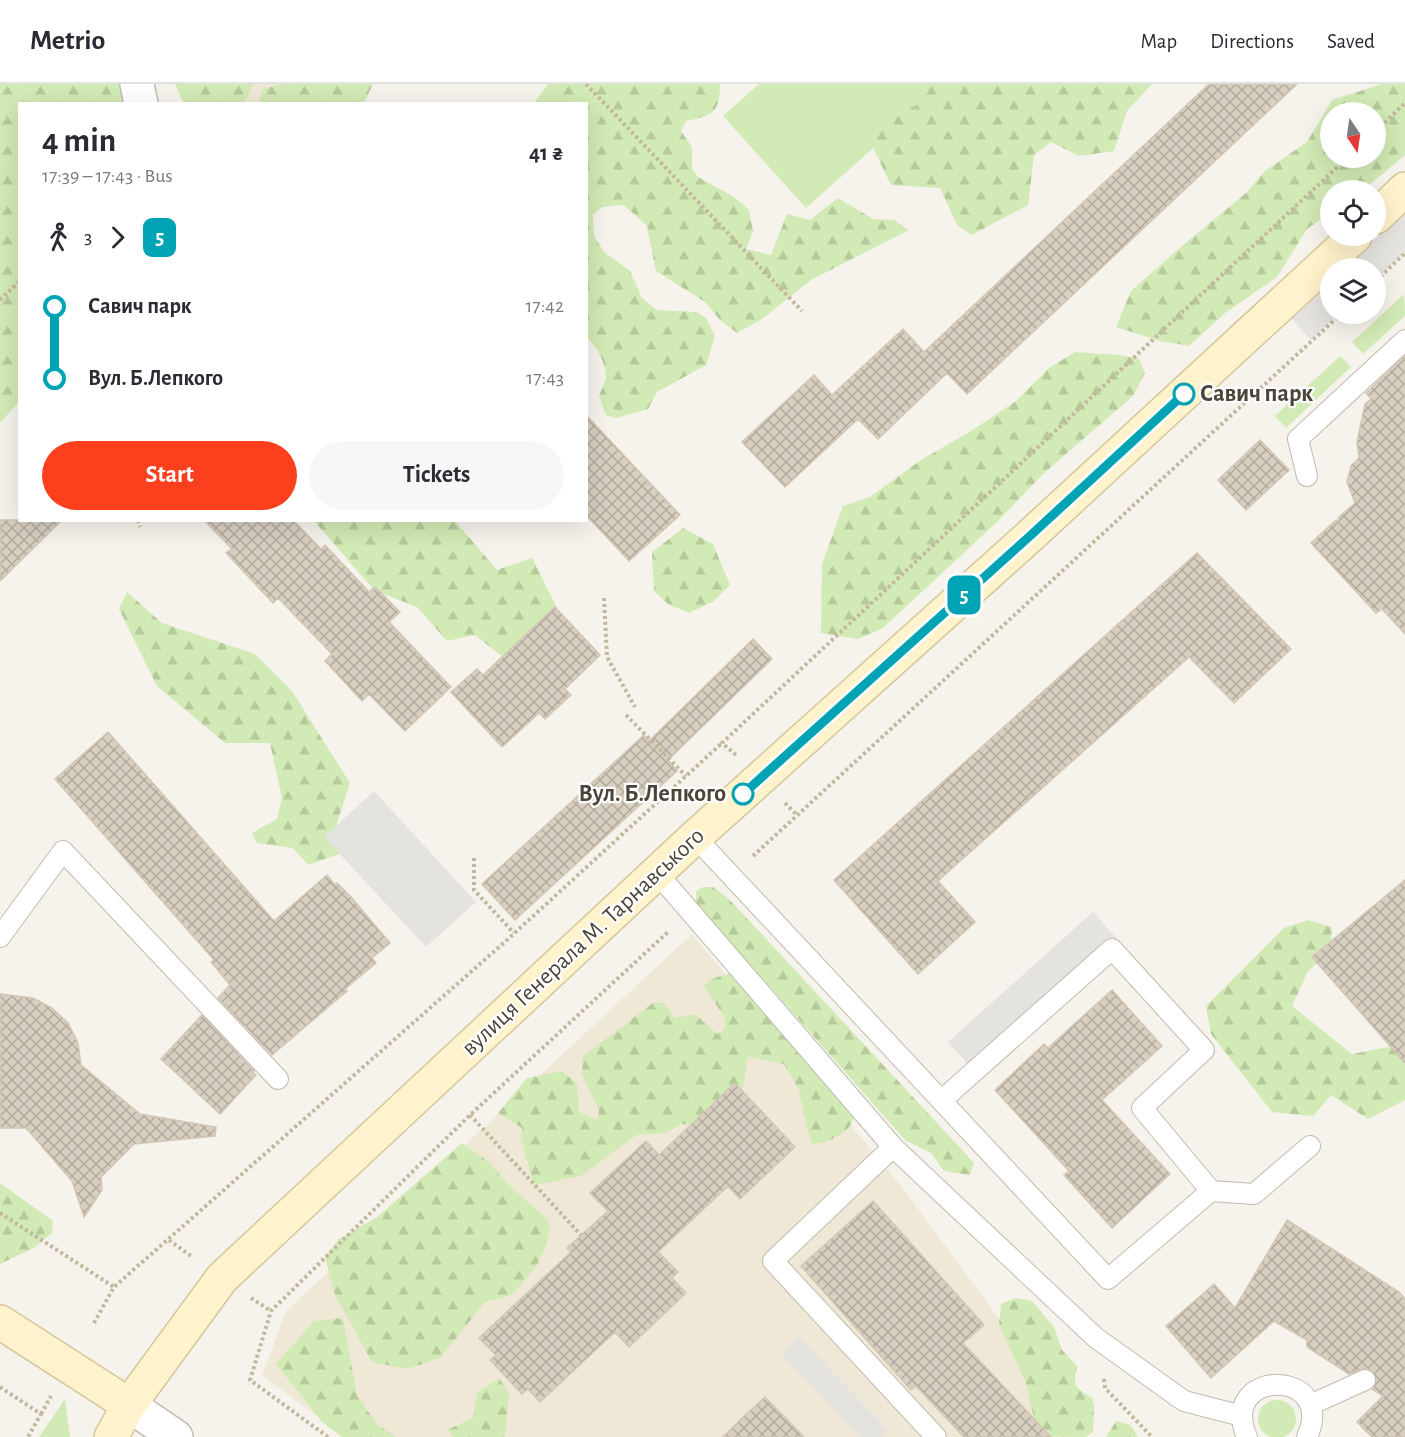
<!DOCTYPE html>
<meta charset="utf-8">
<style>
body{margin:0;font-family:"Alegreya Sans",sans-serif;background:#f7f7f7;color:#2b2b33;height:100vh;display:flex;flex-direction:column;font-size:22px;white-space:nowrap}
*{box-sizing:border-box;margin:0}
p{font-size:20px;color:#7c7c81}
.icon{flex:none;width:33px;height:33px;fill:none;stroke:currentColor;stroke-width:2;stroke-linecap:round;stroke-linejoin:round}
.map{position:relative;flex:1;overflow:hidden}
.drawer{position:absolute;left:18px;top:18px;width:570px;height:420px;display:flex;flex-direction:column;background:#fff;border-radius:0px;box-shadow:0 6px 24px #0002}
.drawer>*{flex:none}
.badge{padding:0 12px;border-radius:9px;font-size:21px;line-height:39px}
.needle{width:39px;rotate:167deg}
.buttons{position:absolute;left:1320px;top:18px;display:grid;gap:12px}
.buttons a{display:grid;place-items:center;width:66px;height:66px;border-radius:50%;background:#fff;box-shadow:0 6px 24px #0002;font-size:30px}
.map>.badge{position:absolute;translate:-50% -50%;box-shadow:0 0 0 3px #fff}
.legs{display:flex;align-items:center;gap:9px;height:66px;padding:0 24px;font-size:20px}
.legs p{margin-inline-start:auto}
.headline{display:flex;align-items:center;justify-content:space-between;height:102px;padding:0 24px}
h1{font-size:33px;font-weight:700;line-height:45px}
.cta{display:flex;gap:12px;margin-top:auto;padding:12px 24px}
.cta a{flex:1;height:69px;border-radius:36px;background:#fc3f1d;color:#fff;font-size:24px;font-weight:700;line-height:69px;text-align:center}
.cta a+a{background:#f7f7f7;color:#2b2b33}
ul{padding:0 24px;list-style:none}
li{display:flex;align-items:center;gap:21px;height:72px;font-size:22px}
li i{display:grid;place-items:center;width:9px;height:100%;margin:0 8px;background:currentColor}
li i::after{content:'';width:15px;height:15px;margin:-8px;border:4px solid;border-radius:50%;background:#fff}
li p{margin-inline-start:auto}
li:first-child i{background:linear-gradient(#0000 50%,currentColor 0)}
li:last-child i{background:linear-gradient(currentColor 50%,#0000 0)}
header{display:flex;align-items:center;gap:36px;box-sizing:border-box;height:84px;padding:0 30px;background:#fff;border-bottom:2px solid #e1e1e2}
header strong{font-size:28px}
nav{display:flex;gap:33px;margin-inline-start:auto;font-size:21px}
.map>svg:first-child{display:block}
.education{fill:#efe8d6}
.green{fill:#d2eab5}
.forest{fill:url(#forest-firs);fill-rule:evenodd}
.parking{fill:#e5e3e0}
.building{fill:url(#building-cross-hatch);stroke:#d3c7b4;stroke-width:1.5}
.lines{fill:none;stroke-linecap:round;stroke-linejoin:round}
.service-casing{stroke:#c2bbae;stroke-width:22}
.minor-casing{stroke:#c2bbae;stroke-width:36}
.secondary-casing{stroke:#d6c79b;stroke-width:36}
.path{stroke:#c4b79f;stroke-width:4;stroke-dasharray:3 3;stroke-linecap:butt}
.service{stroke:#fff;stroke-width:20}
.minor{stroke:#fff;stroke-width:33}
.secondary{stroke:#fff3cd;stroke-width:33}
.line-1-casing{stroke:#fff;stroke-width:14}
.line-1{stroke:#00a3b4;stroke-width:9}
.stop-1-dot{fill:#fff;stroke:#00a3b4;stroke-width:3}
.labels{text-anchor:middle;dominant-baseline:central;stroke-width:4.5;stroke-linejoin:round;paint-order:stroke}
.stop-label{font-size:24px;font-weight:bold;fill:#4b4439;stroke:#fff;text-anchor:start}
.street-label{font-size:24px;fill:#4b4439;stroke:#fff}
</style>
<header>
<strong>Metrio</strong>
<nav><a>Map</a><a>Directions</a><a>Saved</a></nav>
</header>
<div class="map">
<svg width="1405" height="1353" viewBox="0 0 1405 1353">
<defs>
<pattern id="forest-firs" width="22" height="20" patternUnits="userSpaceOnUse" patternTransform="scale(1.5)"><rect width="22" height="20" fill="#d2eab5"/><path d="M5 1l3.5 6h-7zM16 11l3.5 6h-7z" fill="#b6ca9c"/></pattern>
<pattern id="building-cross-hatch" width="8" height="8" patternUnits="userSpaceOnUse" patternTransform="scale(1.5)"><rect width="8" height="8" fill="#d8cfc1"/><path d="M0 0l8 8M0 8l8-8" fill="none" stroke="#b1aa9e"/></pattern>
</defs>
<rect width="100%" height="100%" fill="#f6f3ec"/>
<path class="education" d="M222 0H318L297 20 241 19Z
M692 850 902 1103 1086 1353H346L262 1292 286 1227Z"/>
<path class="green" d="M759 0H945L806 124 723 32Z
M1404 210 1405 232 1363 270 1352 258Z
M1340 272 1351 283 1286 344 1275 332Z
M65 1315 70 1353H39Z
M1258 1335a19 19 0 1 1 38 0a19 19 0 1 1-38 0Z"/>
<path class="forest" d="M0 0H131L134 19 20 20 19 318 0 339Z
M175 0H253V2L244 19 184 20Z
M282 0H373L364 19H259L263 5Z
M548 0H720C720 29 712 32 686 37L681 47 692 63V84L698 93 734 113 749 126 753 147 746 165 771 171 787 130 810 136 838 114 873 135 894 136 909 146 811 196 762 235 737 249 720 236 705 218 656 187 647 142 624 121 601 123 593 131 594 152 604 168 630 187 642 214 657 226 696 228 706 234 715 252 706 281 657 308 648 325 616 334 606 331 599 312C601 306 605 299 606 293 606 280 597 262 587 254L586 20 534 19Z
M932 0H1152L1127 27 1114 67 1079 72 1051 58 1034 71 1028 121 972 151 957 141 940 104 891 101 874 66 878 37 919 20Z
M1382 0H1405V71L1363 106H1330V129L1307 145 1277 193 1225 229 1189 262 1160 257 1116 243 1131 207 1182 162 1246 109 1265 87 1307 58 1332 16ZM1330 28H1376V74H1330Z
M1075 268 1119 271 1139 275 1145 289 1133 312 1043 390 997 438 883 544 858 555 821 549 822 480 843 422 870 413 921 376 971 347 1016 317 1049 284Z
M314 437H455L497 486 532 474 557 524 515 571H500L475 551 447 557 417 523 374 506Z
M683 444 713 460 730 501 714 517 689 529 668 520 654 507 652 468Z
M127 508 162 539 255 570 292 607 350 699 337 739 345 768 308 781 293 764 257 759 252 749 277 735 282 714 270 659H225L157 602 119 525Z
M703 803H713L728 814 952 1055 974 1079 970 1091 944 1087 931 1069 905 1056 696 819V808Z
M1308 836 1332 843 1330 869 1308 887 1292 922 1352 970 1405 960V1016L1368 1035 1331 1011 1313 1032 1272 1028 1211 950 1206 922 1284 844Z
M730 889 740 891 851 1025C852 1028 853 1033 853 1035 850 1049 823 1062 811 1059L798 1004 784 980 749 973C745 981 746 984 745 992 741 1021 730 1026 708 1042L681 1040 665 1049 636 1051 581 1092 534 1101 521 1054 522 1044 498 1029 527 994 562 987 577 1000 579 1028 597 1036 599 1026 582 991 583 972 653 919 663 918 675 934 695 930 717 950 725 944V934L704 902 712 895Z
M462 1059 490 1079 508 1100 548 1136 550 1145 546 1161 537 1181 512 1211 485 1218 440 1274 407 1285 372 1278 335 1211 325 1173 339 1155 377 1133Z
M0 1099 53 1137 52 1149 34 1164 0 1180Z
M1016 1214 1032 1217 1054 1243 1062 1266 1077 1282C1073 1302 1074 1303 1092 1314L1094 1322 1093 1348 1085 1353 1038 1352 1026 1299 999 1240 1001 1220Z
M343 1234 357 1312 378 1341 397 1353H342L322 1338 276 1280 314 1237Z
M499 1294 509 1309 505 1353H454L447 1346 473 1334 477 1309Z
M1116 1337 1131 1341 1138 1353H1106Z"/>
<path class="parking" d="M1405 127V168L1376 196V184H1344Z
M1330 197V230H1339L1311 256 1291 234Z
M374 707 476 818 426 863 324 753Z
M1093 828 1118 856 972 985 948 958Z
M799 1253 888 1346 881 1353H860L781 1270Z"/>
<path class="building" d="M1209 0H1297L967 310 947 289 878 355 858 335 785 403 742 358 814 291 832 311 903 245 924 268Z
M1405 272V550L1382 525 1376 529 1311 459 1336 436 1338 438 1339 433 1355 419 1347 398 1351 382 1359 374 1357 358 1365 320 1371 315 1366 309Z
M586 331 680 431 629 477 586 431Z
M1260 356 1289 386 1246 426 1218 396Z
M0 436H62L0 497Z
M204 436H293L321 465 325 461 369 508 375 503 400 528 389 538 451 603 405 647 369 610 362 617 325 577 332 570 278 514 273 519 226 469 232 465Z
M1197 469 1291 565 1234 619 1189 573 938 797 975 838 918 890 834 796Z
M555 523 600 571 565 605 571 611 545 635 539 629 502 663 451 608 477 585 483 591Z
M753 555 772 575 668 676 677 687 515 836 482 800 644 651 649 657Z
M108 648 274 837 327 791 335 801 337 799 351 813 390 859 372 874 376 879 345 905 347 907 272 971 218 914 230 901 211 878 214 876 55 695Z
M1405 796V979L1312 873Z
M1112 906 1162 962 1102 1016 1170 1090 1112 1144 1064 1091 1069 1087 995 1006 1044 960 1048 964Z
M0 910 33 914 52 924 68 939 78 959 81 981 140 1030 216 1043 215 1052 134 1060 101 1093 102 1106 84 1133 72 1097 26 1044H0Z
M202 931 254 987 252 988 256 991 220 1030 161 975Z
M735 999 795 1063 740 1115 728 1102 658 1168 678 1188 672 1194 686 1209 629 1263 615 1248 540 1318 528 1305 522 1310 490 1276 496 1271 479 1254 571 1168 567 1164 608 1127 590 1109 646 1057 659 1071Z
M873 1117 984 1241 963 1259 1051 1353H964L916 1302 911 1306 801 1182Z
M1287 1136 1399 1208 1405 1215V1353H1372L1357 1338 1383 1312 1372 1305 1377 1297 1372 1287 1366 1284 1349 1290 1307 1263V1256L1274 1237 1211 1294 1166 1242 1214 1200 1235 1224Z
M765 1313 804 1353H723L740 1336Z"/>
<g class="lines">
<g class="service-casing">
<path id="service" d="M1307 392 1298 355 1405 256
M695 753 1108 1195 1211 1107 1254 1110 1310 1062
M657 789 893 1063 1096 1254 1184 1317 1242 1332
M0 853 63 767 278 995
M942 1016 1112 865 1204 966 1142 1024 1211 1107
M893 1063 773 1177 936 1353
M1310 1321 1365 1296
M1247 1353C1217 1283 1338 1284 1307 1353"/>
</g>
<g class="minor-casing">
<path id="minor" d="M137 0 141 20
M129 1321 176 1353"/>
</g>
<g class="secondary-casing">
<path id="secondary" d="M1376 133 1405 105
M0 1238 129 1321
M111 1353 129 1321 222 1194 695 753 1031 451 1355 152"/>
</g>
<path class="path" d="M586 0 802 227
M1376 47 1405 19
M1376 197 1405 169
M0 216 20 197
M138 436 140 443
M604 514 607 573 635 623
M626 631 686 692
M736 671 722 659 1347 74
M785 719 796 730
M753 772 1341 230
M474 774V806L514 849
M470 1031 581 1151
M0 1129 114 1203
M169 1156 191 1172
M251 1214 271 1227
M94 1239 114 1203 507 856 722 659
M1104 1295 1105 1304 1152 1353
M0 1303 41 1330 28 1353
M41 1330 51 1312
M328 1353 250 1296 271 1227 470 1031 669 847"/>
<use href="#service" class="service"/>
<use href="#minor" class="minor"/>
<use href="#secondary" class="secondary"/>
</g>
<g class="lines">
<g class="line-1-casing">
<path id="line-1" d="M743 710 1031 451 1184 310"/>
</g>
<use href="#line-1" class="line-1"/>
</g>
<g class="stop-1-dot">
<circle cx="1184" cy="310" r="10"/>
<circle cx="743" cy="710" r="10"/>
</g>
<g class="labels">
<g class="stop-label">
<text x="1200" y="310">Савич парк</text>
<text x="726" y="710" text-anchor="end">Вул. Б.Лепкого</text>
</g>
<g class="street-label">
<text transform="translate(583 858) rotate(-43)">вулиця Генерала М. Тарнавського</text>
</g>
</g>
</svg>
<div class="buttons">
<a><svg class="needle" viewBox="-14 -14 28 28"><path d="M0-13l5 13h-10z" fill="#e53935"/><path d="M0 13l5-13h-10z" fill="#7c7c81"/></svg></a>
<a><svg class="icon" aria-label="locate" viewBox="0 0 24 24"><circle cx="12" cy="12" r="6"/><path d="M12 2v4M12 18v4M2 12h4M18 12h4"/></svg></a>
<a><svg class="icon" aria-label="layers" viewBox="0 0 24 24"><path d="M12 4l9 5-9 5-9-5zM3 14l9 5 9-5"/></svg></a>
</div>
<b class="badge" style="left:964px;top:511px;background:#00a3b4;color:#fff">5</b>
<section class="drawer">
<div class="headline"><div><h1>4 min</h1><p>17:39 – 17:43 · Bus</p></div><b>41 ₴</b></div>
<div class="legs"><svg class="icon" aria-label="walk" viewBox="0 0 24 24"><circle cx="13" cy="4" r="2"/><path d="M13 8l-2 6 4 7M11 14l-3 7M7 12l3-4h3l4 4"/></svg>3<svg class="icon" aria-label="forward" viewBox="0 0 24 24"><path d="M9 5l7 7-7 7"/></svg><b class="badge" style="background:#00a3b4;color:#fff">5</b></div>
<ul>
<li><i style="color:#00a3b4"></i><b>Савич парк</b><p>17:42</p></li>
<li><i style="color:#00a3b4"></i><b>Вул. Б.Лепкого</b><p>17:43</p></li>
</ul>
<div class="cta"><a>Start</a><a>Tickets</a></div>
</section>
</div>
